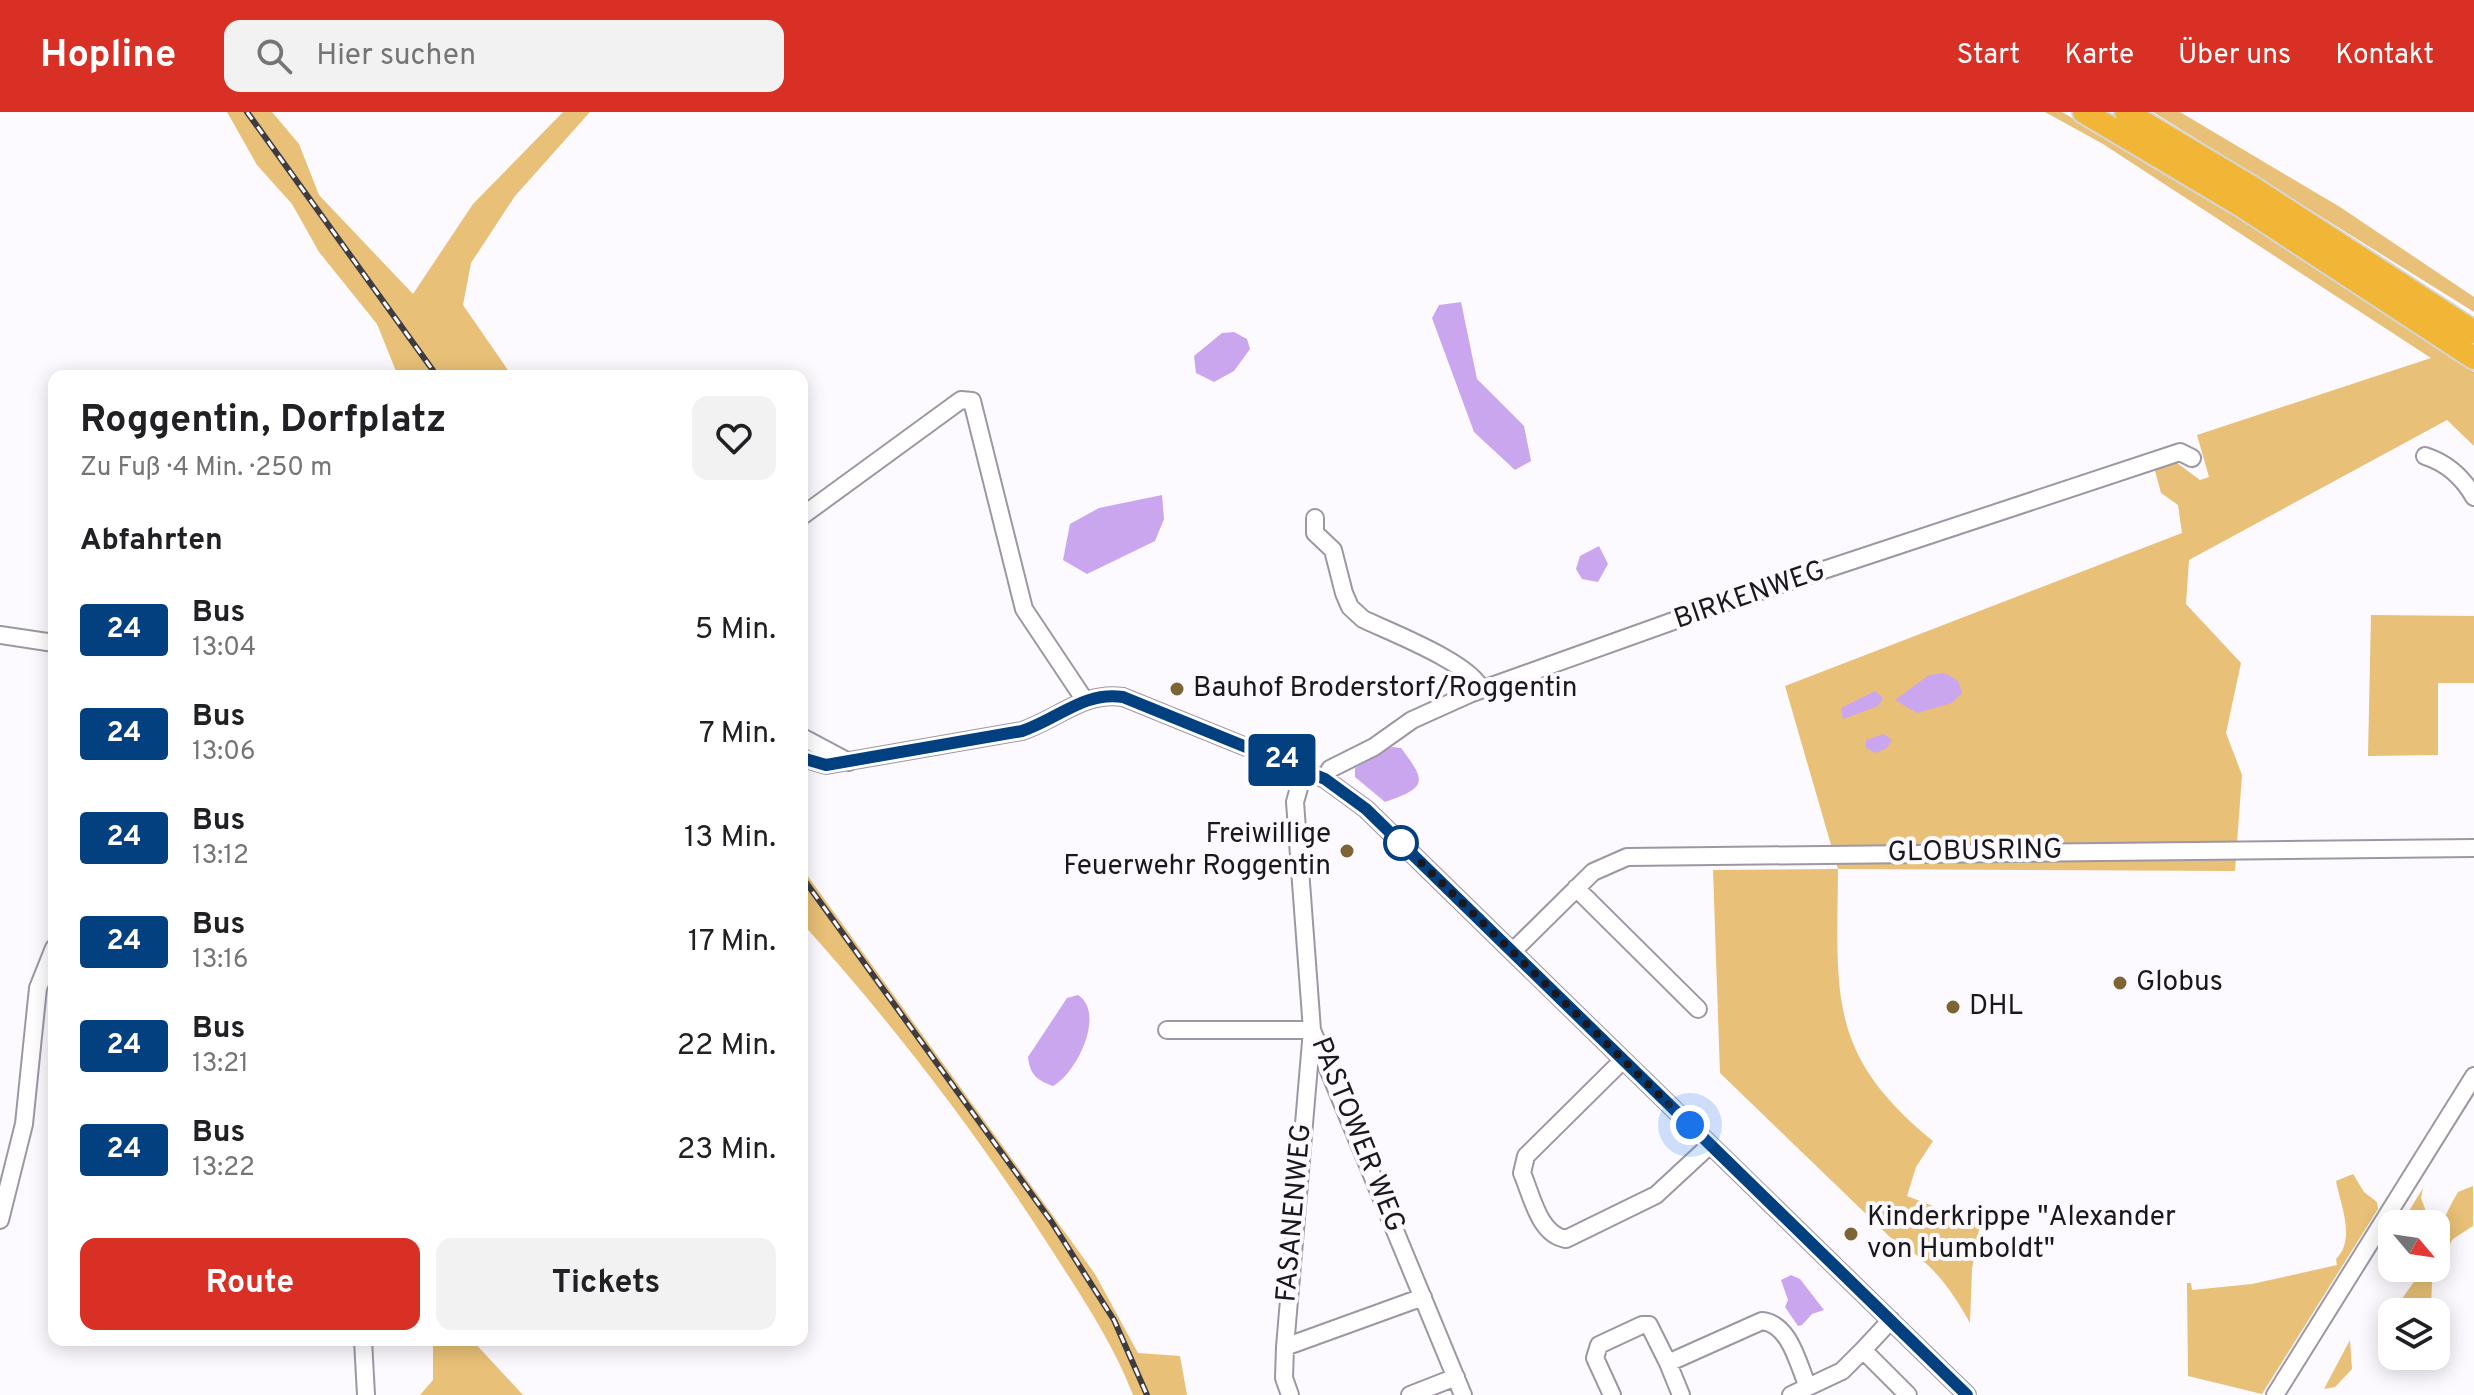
<!DOCTYPE html>
<html lang="de">
<meta charset="utf-8">
<style>
body{margin:0;font-family:Overpass,sans-serif;background:#f2f2f2;color:#202124;height:100vh;display:flex;flex-direction:column;font-size:30px;white-space:nowrap}
*{box-sizing:border-box;margin:0}
p{font-size:26px;color:#757577}
.icon{flex:none;width:44px;height:44px;fill:none;stroke:currentColor;stroke-width:2;stroke-linecap:round;stroke-linejoin:round}
.map{position:relative;flex:1;overflow:hidden}
.details{position:absolute;left:48px;top:258px;width:760px;height:976px;display:flex;flex-direction:column;background:#fff;border-radius:16px;box-shadow:0 4px 20px #0003}
.details>*{flex:none}
.badge{padding:0 16px;border-radius:6px;font-size:28px;line-height:52px}
.needle{width:52px;rotate:119deg}
.buttons{position:absolute;left:2378px;top:1098px;display:grid;gap:16px}
.buttons a{display:grid;place-items:center;width:72px;height:72px;border-radius:16px;background:#fff;box-shadow:0 4px 20px #0003;font-size:40px}
.you{position:absolute;width:40px;height:40px;margin:-20px;border:6px solid #fff;border-radius:50%;background:#1a73e8;box-shadow:0 0 0 12px #1a73e833}
.map>.badge{position:absolute;translate:-50% -50%;box-shadow:0 0 0 4px #fff}
h2{padding:0 32px;font-size:30px;line-height:72px}
.round{display:grid;place-items:center;flex:none;width:84px;height:84px;border-radius:16px;background:#f2f2f2}
.overview{display:flex;align-items:center;justify-content:space-between;height:136px;padding:0 32px}
h1{font-size:38px;font-weight:700;line-height:60px}
.action{display:flex;gap:16px;margin-top:auto;padding:16px 32px}
.action a{flex:1;height:92px;border-radius:16px;background:#d93025;color:#fff;font-size:32px;font-weight:700;line-height:92px;text-align:center}
.action a+a{background:#f2f2f2;color:#202124}
ul{padding:0;list-style:none}
li{display:flex;align-items:center;gap:24px;height:104px;padding:0 32px}
li div{flex:1}
li b{display:block;font-size:30px}
li em{font-style:normal}
li .badge{min-width:88px;font-weight:700;text-align:center}
header{display:flex;align-items:center;gap:48px;box-sizing:border-box;height:112px;padding:0 40px;background:#d93025;color:#fff}
header strong{font-size:38px}
nav{display:flex;gap:44px;margin-inline-start:auto;font-size:28px}
.search{width:560px;height:72px;background:#f2f2f2;display:flex;align-items:center;gap:20px;box-sizing:border-box;padding:0 28px;border-radius:16px;color:#757577;font-size:30px}
.map>svg:first-child{display:block}
.green{fill:#e8c077}
.water{fill:#caa6ee}
.lines{fill:none;stroke-linecap:round;stroke-linejoin:round}
.minor-casing{stroke:#9d97a4;stroke-width:20}
.highway-casing{stroke:#d6d5d6;stroke-width:26}
.minor{stroke:#fff;stroke-width:16}
.highway{stroke:#f1b635;stroke-width:22}
.rail-casing{stroke:#3f3c41;stroke-width:6}
.rail{stroke:#fcf9ff;stroke-width:3;stroke-dasharray:9;stroke-linecap:butt}
.line-casing{stroke:#fff;stroke-width:18}
.line{stroke:#024080;stroke-width:12}
.walk{stroke:#1b181d;stroke-width:8;stroke-dasharray:0 14.4}
.poi-dot{fill:#7d6435;stroke:#fcf9ff;stroke-width:3}
.stop-dot{fill:#fff;stroke:#024080;stroke-width:4}
.labels{text-anchor:middle;dominant-baseline:central;stroke-width:8;stroke-linejoin:round;paint-order:stroke}
.street-label{font-size:28px;fill:#1b181d;stroke:#fcf9ff}
.poi-label{font-size:28px;fill:#1b181d;stroke:#fcf9ff;text-anchor:start}
</style>
<header>
<strong>Hopline</strong>
<div class="search"><svg class="icon" aria-label="search" viewBox="0 0 24 24"><circle cx="10" cy="10" r="6"/><path d="M15 15l6 6"/></svg>Hier suchen</div>
<nav><a>Start</a><a>Karte</a><a>Über uns</a><a>Kontakt</a></nav>
</header>
<div class="map">
<svg width="2474" height="1283" viewBox="0 0 2474 1283">
<rect width="100%" height="100%" fill="#fcf9ff"/>
<path class="green" d="M227 0H272L299 32 319 83 413 182 473 92 563 0H590L515 84 471 151 463 193 512 264H398L377 212 319 140 292 92 257 53Z
M2045 0H2062L2214 89 2474 260V334L2447 308 2189 448 2186 492 2241 551 2226 621 2242 663 2235 759 1838 757C1837 883 1827 943 1933 1029L1916 1055 1907 1084 1980 1112 1972 1157 1970 1211C1950 1175 1929 1147 1893 1128L1720 961 1713 758 1838 757 1785 574 2182 421 2178 393 2161 381 2154 355 2173 348 2200 368 2209 365 2197 323 2431 246 2103 32Z
M2153 0H2180L2340 95 2474 185V200Z
M2371 503 2474 504V571H2438V643L2368 644Z
M802 756 1095 1162 1138 1241 1180 1244 1187 1283H1133C1113 1231 1083 1187 1053 1140 979 1024 894 913 802 811Z
M2353 1062 2364 1080 2377 1090 2378 1097 2262 1282 2188 1264 2187 1171H2191L2192 1178 2252 1172 2337 1153 2336 1147C2356 1127 2341 1095 2336 1069Z
M2473 1074V1114L2453 1127 2436 1154C2436 1125 2443 1105 2458 1080Z
M2423 1076 2421 1086 2427 1102 2419 1112H2401Z
M2424 1156H2435C2429 1170 2435 1186 2427 1200H2399L2401 1188Z
M433 1228H472L523 1283H420L433 1268Z
M2350 1228 2352 1257 2335 1275 2324 1277Z"/>
<path class="water" d="M1461 190 1477 267 1524 314 1531 349 1515 358 1474 320 1432 206 1439 193Z
M1234 220 1247 227 1250 237 1234 259 1214 270 1196 261 1194 244 1222 221Z
M1162 383 1164 407 1155 429 1087 462 1063 448 1070 412 1099 396Z
M1599 434 1608 452 1598 470 1582 467 1576 457 1580 444Z
M1945 561 1958 569 1962 581 1952 591 1917 601 1895 588 1929 563Z
M1875 579 1883 586 1878 594 1843 607 1841 596Z
M1884 622 1892 628 1887 636 1875 641 1866 636V628Z
M1392 635 1401 636C1427 670 1427 675 1385 690L1355 665V656Z
M1078 883C1106 901 1077 961 1053 974 1037 968 1030 963 1028 945L1067 886Z
M1791 1163 1800 1167 1824 1198 1812 1202 1802 1213 1798 1214 1785 1195 1788 1188 1781 1168Z"/>
<g class="lines">
<g class="minor-casing">
<path id="minor" d="M2425 344C2447 351 2462 364 2474 385
M802 404 961 288 972 289 1024 497 1084 587
M1315 406V421L1333 438 1344 481 1350 495 1363 507C1390 520 1471 551 1481 577
M0 523 54 531
M802 625 849 650
M802 646 826 653 1022 619C1058 607 1084 579 1123 585L1325 667 1366 697 1967 1283
M1304 658 1295 690 1312 918 1463 1283
M1325 667 1330 657 1374 635 1412 608 1472 581 1718 493 2180 340 2192 346
M1576 776 1698 897
M1513 839 1593 760 1627 745 2474 736
M1167 918H1312L1285 1235 1284 1266 1290 1283
M1623 948 1526 1044 1522 1061C1532 1084 1539 1123 1566 1127L1656 1083 1710 1033
M0 1108 24 1012 38 876 54 836
M363 1228 366 1283
M1285 1235 1423 1185
M1863 1238 1891 1208
M1410 1283 1456 1265
M1612 1283 1595 1246 1599 1233 1642 1213H1649L1668 1251
M1681 1283 1668 1251 1762 1209C1790 1212 1798 1252 1808 1275
M1791 1283 1842 1259 1863 1238 1908 1283
M2275 1283 2474 964"/>
</g>
<g class="highway-casing">
<path id="highway" d="M2084 0 2242 94 2474 246
M2126 0 2253 76 2474 220"/>
</g>
<use href="#minor" class="minor"/>
<use href="#highway" class="highway"/>
<g class="rail-casing">
<path id="rail" d="M247 0 437 264
M802 765 1051 1109 1114 1208 1147 1283"/>
</g>
<use href="#rail" class="rail"/>
</g>
<g class="lines">
<g class="line-casing">
<path id="line" d="M802 646 826 653 1022 619C1058 607 1084 579 1123 585L1325 667 1366 697 1967 1283"/>
</g>
<use href="#line" class="line"/>
<path class="walk" d="M1401 731 1690 1013"/>
</g>
<g class="poi-dot">
<circle cx="1177" cy="577" r="8"/>
<circle cx="1347" cy="739" r="8"/>
<circle cx="2120" cy="871" r="8"/>
<circle cx="1953" cy="895" r="8"/>
<circle cx="1851" cy="1122" r="8"/>
</g>
<circle class="stop-dot" cx="1401" cy="731" r="16"/>
<g class="labels">
<g class="street-label">
<text transform="translate(1750 484) rotate(-19)">BIRKENWEG</text>
<text transform="translate(1975 740) rotate(-1)">GLOBUSRING</text>
<text transform="translate(1357 1023) rotate(68)">PASTOWER WEG</text>
<text transform="translate(1295 1101) rotate(-85)">FASANENWEG</text>
</g>
<g class="poi-label">
<text x="1193" y="577">Bauhof Broderstorf/Roggentin</text>
<text x="1331" y="723" text-anchor="end">Freiwillige<tspan x="1331" dy="32">Feuerwehr Roggentin</tspan></text>
<text x="2136" y="871">Globus</text>
<text x="1969" y="895">DHL</text>
<text x="1867" y="1106">Kinderkrippe "Alexander<tspan x="1867" dy="32">von Humboldt"</tspan></text>
</g>
</g>
</svg>
<div class="buttons">
<a><svg class="needle" viewBox="-14 -14 28 28"><path d="M0-13l5 13h-10z" fill="#e53935"/><path d="M0 13l5-13h-10z" fill="#757577"/></svg></a>
<a><svg class="icon" aria-label="layers" viewBox="0 0 24 24"><path d="M12 4l9 5-9 5-9-5zM3 14l9 5 9-5"/></svg></a>
</div>
<div class="you" style="left:1690px;top:1013px"></div>
<b class="badge" style="left:1282px;top:648px;background:#024080;color:#fff">24</b>
<section class="details">
<div class="overview"><div><h1>Roggentin, Dorfplatz</h1><p>Zu Fuß · 4 Min. · 250 m</p></div><a class="round"><svg class="icon" aria-label="heart" viewBox="0 0 24 24"><path d="M12 20l-8-8c-3-5 5-10 8-4 3-6 11-1 8 4z"/></svg></a></div>
<h2>Abfahrten</h2>
<ul>
<li><span class="badge" style="background:#024080;color:#fff">24</span><div><b>Bus</b><p>13:04</p></div><em>5 Min.</em></li>
<li><span class="badge" style="background:#024080;color:#fff">24</span><div><b>Bus</b><p>13:06</p></div><em>7 Min.</em></li>
<li><span class="badge" style="background:#024080;color:#fff">24</span><div><b>Bus</b><p>13:12</p></div><em>13 Min.</em></li>
<li><span class="badge" style="background:#024080;color:#fff">24</span><div><b>Bus</b><p>13:16</p></div><em>17 Min.</em></li>
<li><span class="badge" style="background:#024080;color:#fff">24</span><div><b>Bus</b><p>13:21</p></div><em>22 Min.</em></li>
<li><span class="badge" style="background:#024080;color:#fff">24</span><div><b>Bus</b><p>13:22</p></div><em>23 Min.</em></li>
</ul>
<div class="action"><a>Route</a><a>Tickets</a></div>
</section>
</div>
